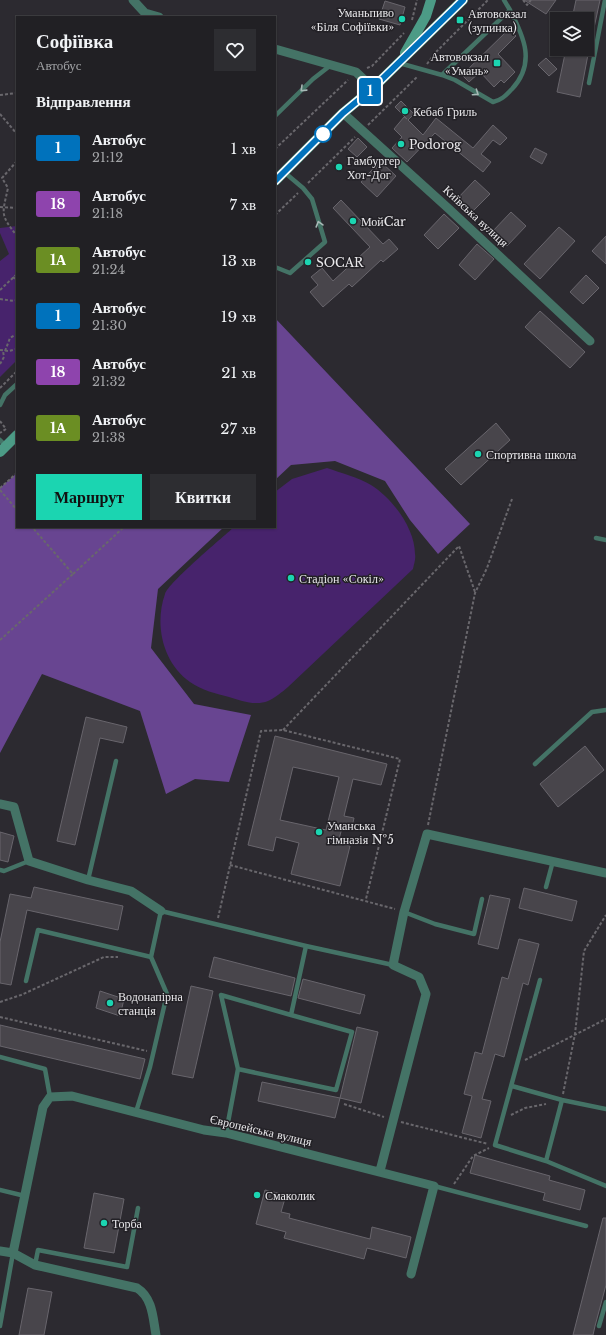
<!DOCTYPE html>
<html lang="uk">
<meta charset="utf-8">
<style>
body{margin:0;font-family:"Libre Baskerville",serif;background:#2d2d31;color:#f1f3f6;height:100vh;display:flex;flex-direction:column;font-size:15px;white-space:nowrap}
*{box-sizing:border-box;margin:0}
p{font-size:13px;color:#a2a3a6}
.icon{flex:none;width:22px;height:22px;fill:none;stroke:currentColor;stroke-width:2;stroke-linecap:round;stroke-linejoin:round}
.map{position:relative;flex:1;overflow:hidden}
.side{position:absolute;left:16px;top:16px;width:260px;height:512px;display:flex;flex-direction:column;background:#212024;border-radius:0px;box-shadow:0 1px 3px #0004,0 0 0 1px #3e3e41}
.side>*{flex:none}
.badge{padding:0 8px;border-radius:3px;font-size:14px;line-height:26px}
.controls{position:absolute;left:550px;top:12px;display:grid;gap:8px}
.controls a{display:grid;place-items:center;width:44px;height:44px;border-radius:0px;background:#212024;box-shadow:0 1px 3px #0004,0 0 0 1px #3e3e41;font-size:20px}
.map>.badge{position:absolute;translate:-50% -50%;box-shadow:0 0 0 2px #fff}
h2{padding:0 20px;font-size:15px;line-height:36px}
.round{display:grid;place-items:center;flex:none;width:42px;height:42px;border-radius:0px;background:#2d2d31}
.overview{display:flex;align-items:center;justify-content:space-between;height:68px;padding:0 20px}
h1{font-size:19px;font-weight:600;line-height:30px}
.cta{display:flex;gap:8px;margin-top:auto;padding:8px 20px}
.cta a{flex:1;height:46px;border-radius:0px;background:#1bd5b1;color:#111;font-size:16px;font-weight:600;line-height:46px;text-align:center}
.cta a+a{background:#2d2d31;color:#f1f3f6}
ul{padding:0;list-style:none}
li{display:flex;align-items:center;gap:12px;height:56px;padding:0 20px}
li div{flex:1}
li b{display:block;font-size:15px}
li em{font-style:normal}
li .badge{min-width:44px;font-weight:700;text-align:center}
.map>svg:first-child{display:block}
.green{fill:#47236c}
.forest{fill:#684591}
.building{fill:#48454b;stroke:#68656c;fill-rule:evenodd}
.lines{fill:none;stroke-linecap:round;stroke-linejoin:round}
.path{stroke:#69676c;stroke-width:2;stroke-dasharray:3 2;stroke-linecap:butt}
.service{stroke:#447366;stroke-width:4.5}
.minor{stroke:#447366;stroke-width:9}
.secondary{stroke:#4c9b86;stroke-width:10}
.oneway{stroke:#a7b9b6}
.line-casing{stroke:#fff;stroke-width:9}
.line{stroke:#0072bc;stroke-width:6}
.poi-dot{fill:#1bd5b1;stroke:#232126;stroke-width:1.5}
.stop-dot{fill:#fff;stroke:#0072bc;stroke-width:2}
.labels{text-anchor:middle;dominant-baseline:central;stroke-width:3;stroke-linejoin:round;paint-order:stroke}
.poi-label{font-size:12px;fill:#e9e8eb;stroke:#232126;text-anchor:start}
.street-label{font-size:12px;fill:#e9e8eb;stroke:#232126}
</style>
<div class="map">
<svg width="606" height="1335" viewBox="0 0 606 1335">
<rect width="100%" height="100%" fill="#2c2a30"/>
<path class="green" d="M17 224V360L0 377V261L9 254 0 233V228L17 226Z
M327 468C341 473 358 477 371 485 392 498 415 528 415 554 416 559 414 564 413 569L288 687C282 692 275 698 268 701 256 706 241 701 229 697 217 694 201 690 190 682 163 663 154 625 165 594 169 582 221 539 234 527H275V492L292 479Z"/>
<path class="forest" d="M275 318 470 524 438 554 410 520 385 481 335 461 291 465 275 480Z
M17 473V527H224L158 589 151 648 194 704 251 715 229 782 195 779 166 794 140 711 42 674 0 753V488Z"/>
<path class="building" d="M524 0H556L546 14Z
M576 0H600L591 42H587V19H572Z
M385 1 405 7 400 25 379 19Z
M509 29 516 36 498 54 515 72 504 83 501 80 494 87 480 72 469 82 462 75Z
M566 49H589L580 97 557 92Z
M546 58 557 69 549 76 538 65Z
M401 101 414 114 408 120 423 135 436 118 473 148 493 125 507 138 500 145 493 140 481 154 491 162 483 172 435 133 407 162 392 148 402 137 394 129 404 117 407 119 395 107Z
M358 138 367 147 357 157 348 149Z
M535 148 547 154 542 164 530 157Z
M380 161 396 176 377 197 361 182Z
M475 180 490 194 470 214 456 200Z
M341 200 383 244 389 239 398 249 383 262 381 260 352 287 349 284 323 307 310 292 318 285 311 277 322 268 333 281 370 247 333 208Z
M511 212 526 226 507 246 492 232Z
M444 214 459 228 438 249 424 235Z
M559 227 575 241 540 279 524 264Z
M606 236V264L592 251Z
M477 244 494 259 475 280 459 265Z
M586 275 599 288 583 304 570 292Z
M540 311 585 352 570 368 525 327Z
M496 423 510 440 461 485 445 469Z
M86 717 127 727 123 743 100 738 75 845 57 841Z
M275 736 387 764 381 785 353 779 344 816 354 818 352 827 343 824 338 843 350 846 340 886 291 874 299 843 276 837 273 851 248 845ZM293 767 339 777 326 830 280 820Z
M585 746 604 770 558 807 540 784Z
M0 832 14 836 8 862 0 860Z
M34 887 123 906 118 930 27 910 11 985 0 983V942L10 894 31 898Z
M524 888 577 901 572 921 519 908Z
M490 895 510 899 498 949 478 944Z
M519 939 539 944 528 985 523 983 504 1057 495 1054 482 1099 491 1101 481 1138 462 1133 472 1096 464 1094 475 1052 482 1054 502 977 508 979Z
M214 957 295 978 291 996 209 977Z
M303 979 365 995 360 1014 298 998Z
M191 986 213 991 193 1078 172 1074Z
M100 991 124 999 120 1016 96 1008Z
M0 1025 145 1059 140 1079 0 1046Z
M357 1027 378 1032 361 1103 340 1098Z
M262 1082 340 1098 335 1118 258 1101Z
M475 1155 550 1176 549 1180 585 1190 580 1210 543 1200 545 1193 470 1173Z
M265 1190 286 1195 281 1212 290 1214 289 1218 370 1239 372 1227 411 1237 406 1258 367 1248 364 1259 284 1238 286 1232 256 1224Z
M94 1193 124 1199 114 1253 84 1248Z
M603 1218H606V1285L595 1326 593 1335H573Z
M28 1288 52 1292 44 1335H19Z"/>
<g class="lines">
<path class="path" d="M523 0 527 5 531 0
M412 20 417 0
M427 64 436 52 488 0
M367 68 372 66 404 33
M0 95 17 93
M0 114 17 134
M368 125 418 76
M275 149 348 80
M17 161 2 178 8 188C2 215 0 214 17 236
M308 183 355 137
M0 207 17 208
M275 215 298 193
M13 277 17 280
M0 290 17 274
M0 299 14 301 17 300
M0 350 9 351 17 349
M5 351 10 338 17 334
M0 364 4 357 3 351
M0 388 17 371
M0 421 6 429 0 433
M0 488 17 473
M0 490 17 510
M73 574 124 527
M0 640 73 574 32 527
M283 730 459 546 475 592
M428 825 475 593 487 568 512 499
M230 865 395 909
M218 918 261 731 283 730 400 759 366 899
M0 1002 21 995 104 957H118
M0 1017 147 1051
M525 1060 606 1019
M563 1094 575 1034 584 951 606 915
M344 1104 384 1117
M511 1115 525 1108 546 1104
M401 1122 488 1144
M454 1184 473 1156 489 1148"/>
<path class="service" d="M399 63 442 75 510 10 504 0
M442 75 455 80 493 102C502 100 506 95 512 89 536 63 524 37 510 10
M589 83 605 0
M275 116 313 79 331 65
M275 267 290 273 325 242 312 199 303 188 284 172
M0 405 5 395 17 384
M0 440 6 446
M596 538 606 540
M535 764 592 712 606 710
M0 870 4 871 29 861
M88 880 116 761
M546 887 553 861
M404 912 435 924 474 934 482 899
M540 980 495 1145 546 1161
M26 981 38 930 151 957
M0 1057 45 1069 50 1097
M238 1069 221 995 291 1015
M512 1086 562 1100 606 1109
M562 1100 546 1161 606 1186
M136 1112 150 1067 167 994 151 957 161 911 306 946 393 965
M226 1133 238 1069 336 1090 352 1032 291 1015 306 946
M434 1186 586 1226
M0 1190 25 1196
M35 1265 38 1250 127 1267 138 1208
M0 1326 13 1253
M599 1326 606 1302"/>
<path class="minor" d="M133 0 145 13 159 17
M275 49 356 72 373 88
M343 113 449 209 590 341
M0 804 14 807 29 861 88 880 131 891 161 911
M380 1171 426 994 419 977 393 965 404 912 427 834 606 873
M0 1251 13 1253 35 1265 137 1288C153 1298 153 1319 156 1335
M13 1253 43 1107 50 1097 72 1096 204 1130 226 1133 434 1186 411 1274"/>
<path class="secondary" d="M405 53 426 16 431 0
M275 181 343 113 373 88 463 0
M0 452 17 435"/>
</g>
<defs><path id="oneway-chevron" d="M-2-3.5L2.5 0L-2 3.5" fill="none" stroke-width="1.6" stroke-linecap="round" stroke-linejoin="round"/></defs>
<g class="oneway">
<use href="#oneway-chevron" transform="translate(303 89) rotate(136)"/>
<use href="#oneway-chevron" transform="translate(476 93) rotate(34)"/>
<use href="#oneway-chevron" transform="translate(319 224) rotate(-106)"/>
</g>
<g class="lines">
<g class="line-casing">
<path id="line" d="M275 181 343 113 373 88 463 0"/>
</g>
<use href="#line" class="line"/>
</g>
<g class="poi-dot">
<circle cx="402" cy="19" r="4"/>
<rect x="456" y="16" width="8" height="8" rx="2"/>
<rect x="493" y="59" width="8" height="8" rx="2"/>
<circle cx="405" cy="111" r="4"/>
<circle cx="401" cy="144" r="4"/>
<circle cx="339" cy="167" r="4"/>
<circle cx="353" cy="221" r="4"/>
<circle cx="308" cy="262" r="4"/>
<circle cx="478" cy="454" r="4"/>
<circle cx="291" cy="578" r="4"/>
<circle cx="319" cy="832" r="4"/>
<circle cx="110" cy="1003" r="4"/>
<circle cx="257" cy="1195" r="4"/>
<circle cx="104" cy="1223" r="4"/>
</g>
<circle class="stop-dot" cx="323" cy="134" r="8"/>
<g class="labels">
<g class="poi-label">
<text x="394" y="12" text-anchor="end">Уманьпиво<tspan x="394" dy="14">«Біля Софіївки»</tspan></text>
<text x="468" y="13">Автовокзал<tspan x="468" dy="14">(зупинка)</tspan></text>
<text x="489" y="56" text-anchor="end">Автовокзал<tspan x="489" dy="14">«Умань»</tspan></text>
<text x="413" y="111">Кебаб Гриль</text>
<text x="409" y="144">Podorog</text>
<text x="347" y="160">Гамбургер<tspan x="347" dy="14">Хот-Дог</tspan></text>
<text x="361" y="221">МойCar</text>
<text x="316" y="262">SOCAR</text>
<text x="486" y="454">Спортивна школа</text>
<text x="299" y="578">Стадіон «Сокіл»</text>
<text x="327" y="825">Уманська<tspan x="327" dy="14">гімназія №5</tspan></text>
<text x="118" y="996">Водонапірна<tspan x="118" dy="14">станція</tspan></text>
<text x="265" y="1195">Смаколик</text>
<text x="112" y="1223">Торба</text>
</g>
<g class="street-label">
<text transform="translate(476 216) rotate(43)">Київська вулиця</text>
<text transform="translate(261 1130) rotate(13)">Європейська вулиця</text>
</g>
</g>
</svg>
<div class="controls">
<a><svg class="icon" aria-label="layers" viewBox="0 0 24 24"><path d="M12 4l9 5-9 5-9-5zM3 14l9 5 9-5"/></svg></a>
</div>
<b class="badge" style="left:370px;top:91px;background:#0072bc;color:#fff">1</b>
<section class="side">
<div class="overview"><div><h1>Софіївка</h1><p>Автобус</p></div><a class="round"><svg class="icon" aria-label="heart" viewBox="0 0 24 24"><path d="M12 20l-8-8c-3-5 5-10 8-4 3-6 11-1 8 4z"/></svg></a></div>
<h2>Відправлення</h2>
<ul>
<li><span class="badge" style="background:#0072bc;color:#fff">1</span><div><b>Автобус</b><p>21:12</p></div><em>1 хв</em></li>
<li><span class="badge" style="background:#8e44ad;color:#fff">18</span><div><b>Автобус</b><p>21:18</p></div><em>7 хв</em></li>
<li><span class="badge" style="background:#6b8e23;color:#fff">1А</span><div><b>Автобус</b><p>21:24</p></div><em>13 хв</em></li>
<li><span class="badge" style="background:#0072bc;color:#fff">1</span><div><b>Автобус</b><p>21:30</p></div><em>19 хв</em></li>
<li><span class="badge" style="background:#8e44ad;color:#fff">18</span><div><b>Автобус</b><p>21:32</p></div><em>21 хв</em></li>
<li><span class="badge" style="background:#6b8e23;color:#fff">1А</span><div><b>Автобус</b><p>21:38</p></div><em>27 хв</em></li>
</ul>
<div class="cta"><a>Маршрут</a><a>Квитки</a></div>
</section>
</div>
